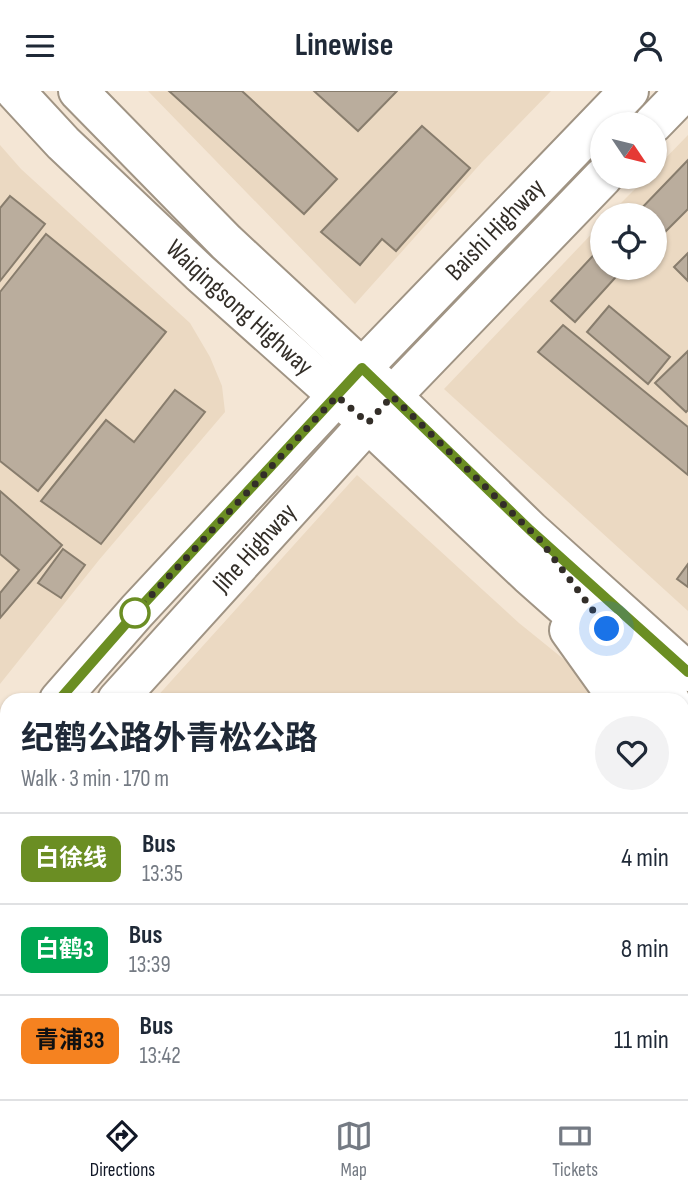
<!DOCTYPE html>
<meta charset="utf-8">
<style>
body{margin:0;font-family:"Sofia Sans Condensed","Noto Sans SC",sans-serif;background:#f2f2f3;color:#1f2937;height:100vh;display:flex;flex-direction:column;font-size:26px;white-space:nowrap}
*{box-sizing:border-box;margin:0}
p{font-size:23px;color:#747a83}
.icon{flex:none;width:38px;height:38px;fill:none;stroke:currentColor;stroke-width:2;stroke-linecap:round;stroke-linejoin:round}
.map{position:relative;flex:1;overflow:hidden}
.details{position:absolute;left:0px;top:602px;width:690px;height:406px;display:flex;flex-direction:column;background:#fff;border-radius:21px 21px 0 0;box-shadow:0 2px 5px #0004}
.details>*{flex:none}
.badge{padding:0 14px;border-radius:10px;font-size:24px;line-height:46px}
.needle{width:46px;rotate:125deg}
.controls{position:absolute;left:590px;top:21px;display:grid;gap:14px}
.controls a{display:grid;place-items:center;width:77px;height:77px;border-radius:50%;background:#fff;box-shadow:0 2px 5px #0004;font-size:35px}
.you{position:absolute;width:35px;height:35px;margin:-18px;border:5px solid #fff;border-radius:50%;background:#1a73e8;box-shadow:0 0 0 10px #1a73e833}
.map>.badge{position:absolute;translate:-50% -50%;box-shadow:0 0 0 4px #fff}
.round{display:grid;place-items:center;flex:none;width:74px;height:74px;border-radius:37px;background:#f2f2f3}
.summary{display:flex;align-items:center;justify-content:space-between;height:119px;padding:0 21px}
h1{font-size:33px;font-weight:700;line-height:52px}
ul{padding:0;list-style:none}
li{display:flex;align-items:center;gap:21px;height:91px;padding:0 21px;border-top:2px solid #e0e1e3}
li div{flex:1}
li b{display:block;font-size:26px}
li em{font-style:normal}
li .badge{min-width:77px;font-weight:700;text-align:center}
header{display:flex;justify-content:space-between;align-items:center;height:91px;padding:0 21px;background:#fff;font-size:32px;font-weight:700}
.tabs{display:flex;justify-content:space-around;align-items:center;height:98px;border-top:2px solid #e0e1e3;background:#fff;font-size:19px;color:#747a83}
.tabs a{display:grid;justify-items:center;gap:4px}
.tabs .active{color:#111827}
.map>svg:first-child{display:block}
.built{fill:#ebd9c2}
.building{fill:#baad9d;stroke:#887d6d;stroke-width:2}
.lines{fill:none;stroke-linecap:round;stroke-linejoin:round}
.secondary-casing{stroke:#a09484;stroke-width:42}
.primary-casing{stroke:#a09484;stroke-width:42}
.secondary{stroke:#fff;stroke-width:38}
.primary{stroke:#fff;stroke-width:38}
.line-casing{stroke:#fff;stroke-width:16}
.line{stroke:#6b8e23;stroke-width:10}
.walk{stroke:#332e28;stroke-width:7;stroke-dasharray:0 12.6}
.stop-dot{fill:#fff;stroke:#6b8e23;stroke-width:3.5}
.labels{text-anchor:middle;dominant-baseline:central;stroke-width:5;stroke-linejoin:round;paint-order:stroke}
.street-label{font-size:26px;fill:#332e28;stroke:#f4e6d5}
</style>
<header><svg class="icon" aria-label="menu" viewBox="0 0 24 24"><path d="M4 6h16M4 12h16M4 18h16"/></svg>Linewise<svg class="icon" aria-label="person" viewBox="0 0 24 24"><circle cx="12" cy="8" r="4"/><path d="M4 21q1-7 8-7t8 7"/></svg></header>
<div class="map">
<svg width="688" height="1008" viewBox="0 0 688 1008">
<rect width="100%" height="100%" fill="#f4e6d5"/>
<path class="built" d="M148 0H551L482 71 355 213Z
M688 44V520L444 298 602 132V177H654V124H609L647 86H654L655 78Z
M0 54 21 78 190 232 210 266 222 295 225 321 99 469 0 593Z
M357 384 519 532 597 595 607 609H154Z
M7 783V1001H605L611 1008H0V791Z"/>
<path class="building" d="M169 0H242L337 88 304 123Z
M314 0H397L358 40Z
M422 35 470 77 396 160 382 148 360 174 321 141Z
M688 69V118L654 152V124H635Z
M10 105 45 133 0 190V117Z
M46 143 166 241 38 400 0 370V201Z
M602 155V177H624L575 231 551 210Z
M688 162V190L674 176Z
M609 215 670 266 648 293 587 241Z
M563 234 688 336V384L538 261Z
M688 260V319L686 321 655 292Z
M175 299 205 321 101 453 41 410 106 329 134 351Z
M0 400 62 454 0 527V502L19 479 0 463Z
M63 458 85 474 61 507 38 492Z
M688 473V496L677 488Z
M682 894 688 898V998L682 993Z
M0 914 7 920V970L0 978Z"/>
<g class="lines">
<g class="secondary-casing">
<g id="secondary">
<path id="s1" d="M15 0 63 52 200 182 368 332 529 484 670 609"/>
<path d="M78 0 226 151 392 305 530 439 688 581"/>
<path d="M569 539 619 609"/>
<path d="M682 639 688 646"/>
<path d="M682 697 688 705"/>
</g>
</g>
<g class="primary-casing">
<g id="primary">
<path d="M653 33 685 0"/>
<path id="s2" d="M362 277 629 0"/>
<path d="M392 305 603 86"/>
<path d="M59 609 137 520 337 305"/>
<path id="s3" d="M117 609 368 332"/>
<path d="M0 676 7 668"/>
<path d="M0 740 7 732"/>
</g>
</g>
<use href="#secondary" class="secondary"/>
<use href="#primary" class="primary"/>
</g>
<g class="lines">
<g class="line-casing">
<path id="line" d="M59 609 137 520 362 277 530 439 688 581"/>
</g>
<use href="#line" class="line"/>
<path class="walk" d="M135 522 337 305 368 332 392 305 540 449 607 538"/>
</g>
<circle class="stop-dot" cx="135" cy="522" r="14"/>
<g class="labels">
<g class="street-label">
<text stroke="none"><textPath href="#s2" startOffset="192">Baishi Highway</textPath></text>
<text stroke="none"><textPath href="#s1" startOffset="312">Waiqingsong Highway</textPath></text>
<text stroke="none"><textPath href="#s3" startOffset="205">Jihe Highway</textPath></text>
</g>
</g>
</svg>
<div class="controls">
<a><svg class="needle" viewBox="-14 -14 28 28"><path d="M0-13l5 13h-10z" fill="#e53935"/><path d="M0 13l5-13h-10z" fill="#747a83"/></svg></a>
<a><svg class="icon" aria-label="locate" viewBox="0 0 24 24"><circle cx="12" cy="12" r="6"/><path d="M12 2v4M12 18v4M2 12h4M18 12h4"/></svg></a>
</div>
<div class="you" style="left:607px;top:538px"></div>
<section class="details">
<div class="summary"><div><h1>纪鹤公路外青松公路</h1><p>Walk · 3 min · 170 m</p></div><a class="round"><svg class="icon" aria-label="heart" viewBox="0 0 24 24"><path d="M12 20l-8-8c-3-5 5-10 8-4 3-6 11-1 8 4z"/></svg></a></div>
<ul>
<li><span class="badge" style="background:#6b8e23;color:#fff">白徐线</span><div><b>Bus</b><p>13:35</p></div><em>4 min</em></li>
<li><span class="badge" style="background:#00a651;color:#fff">白鹤3</span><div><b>Bus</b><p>13:39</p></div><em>8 min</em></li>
<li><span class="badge" style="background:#f58220;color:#111">青浦33</span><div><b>Bus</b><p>13:42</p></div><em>11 min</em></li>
</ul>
</section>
</div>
<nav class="tabs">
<a class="active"><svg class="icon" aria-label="directions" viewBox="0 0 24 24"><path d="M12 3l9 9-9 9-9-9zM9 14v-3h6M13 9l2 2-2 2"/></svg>Directions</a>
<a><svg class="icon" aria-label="map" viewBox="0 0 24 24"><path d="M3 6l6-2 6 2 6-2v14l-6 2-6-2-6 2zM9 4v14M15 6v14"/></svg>Map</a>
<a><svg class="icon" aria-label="tickets" viewBox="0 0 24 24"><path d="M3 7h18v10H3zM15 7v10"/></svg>Tickets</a>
</nav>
